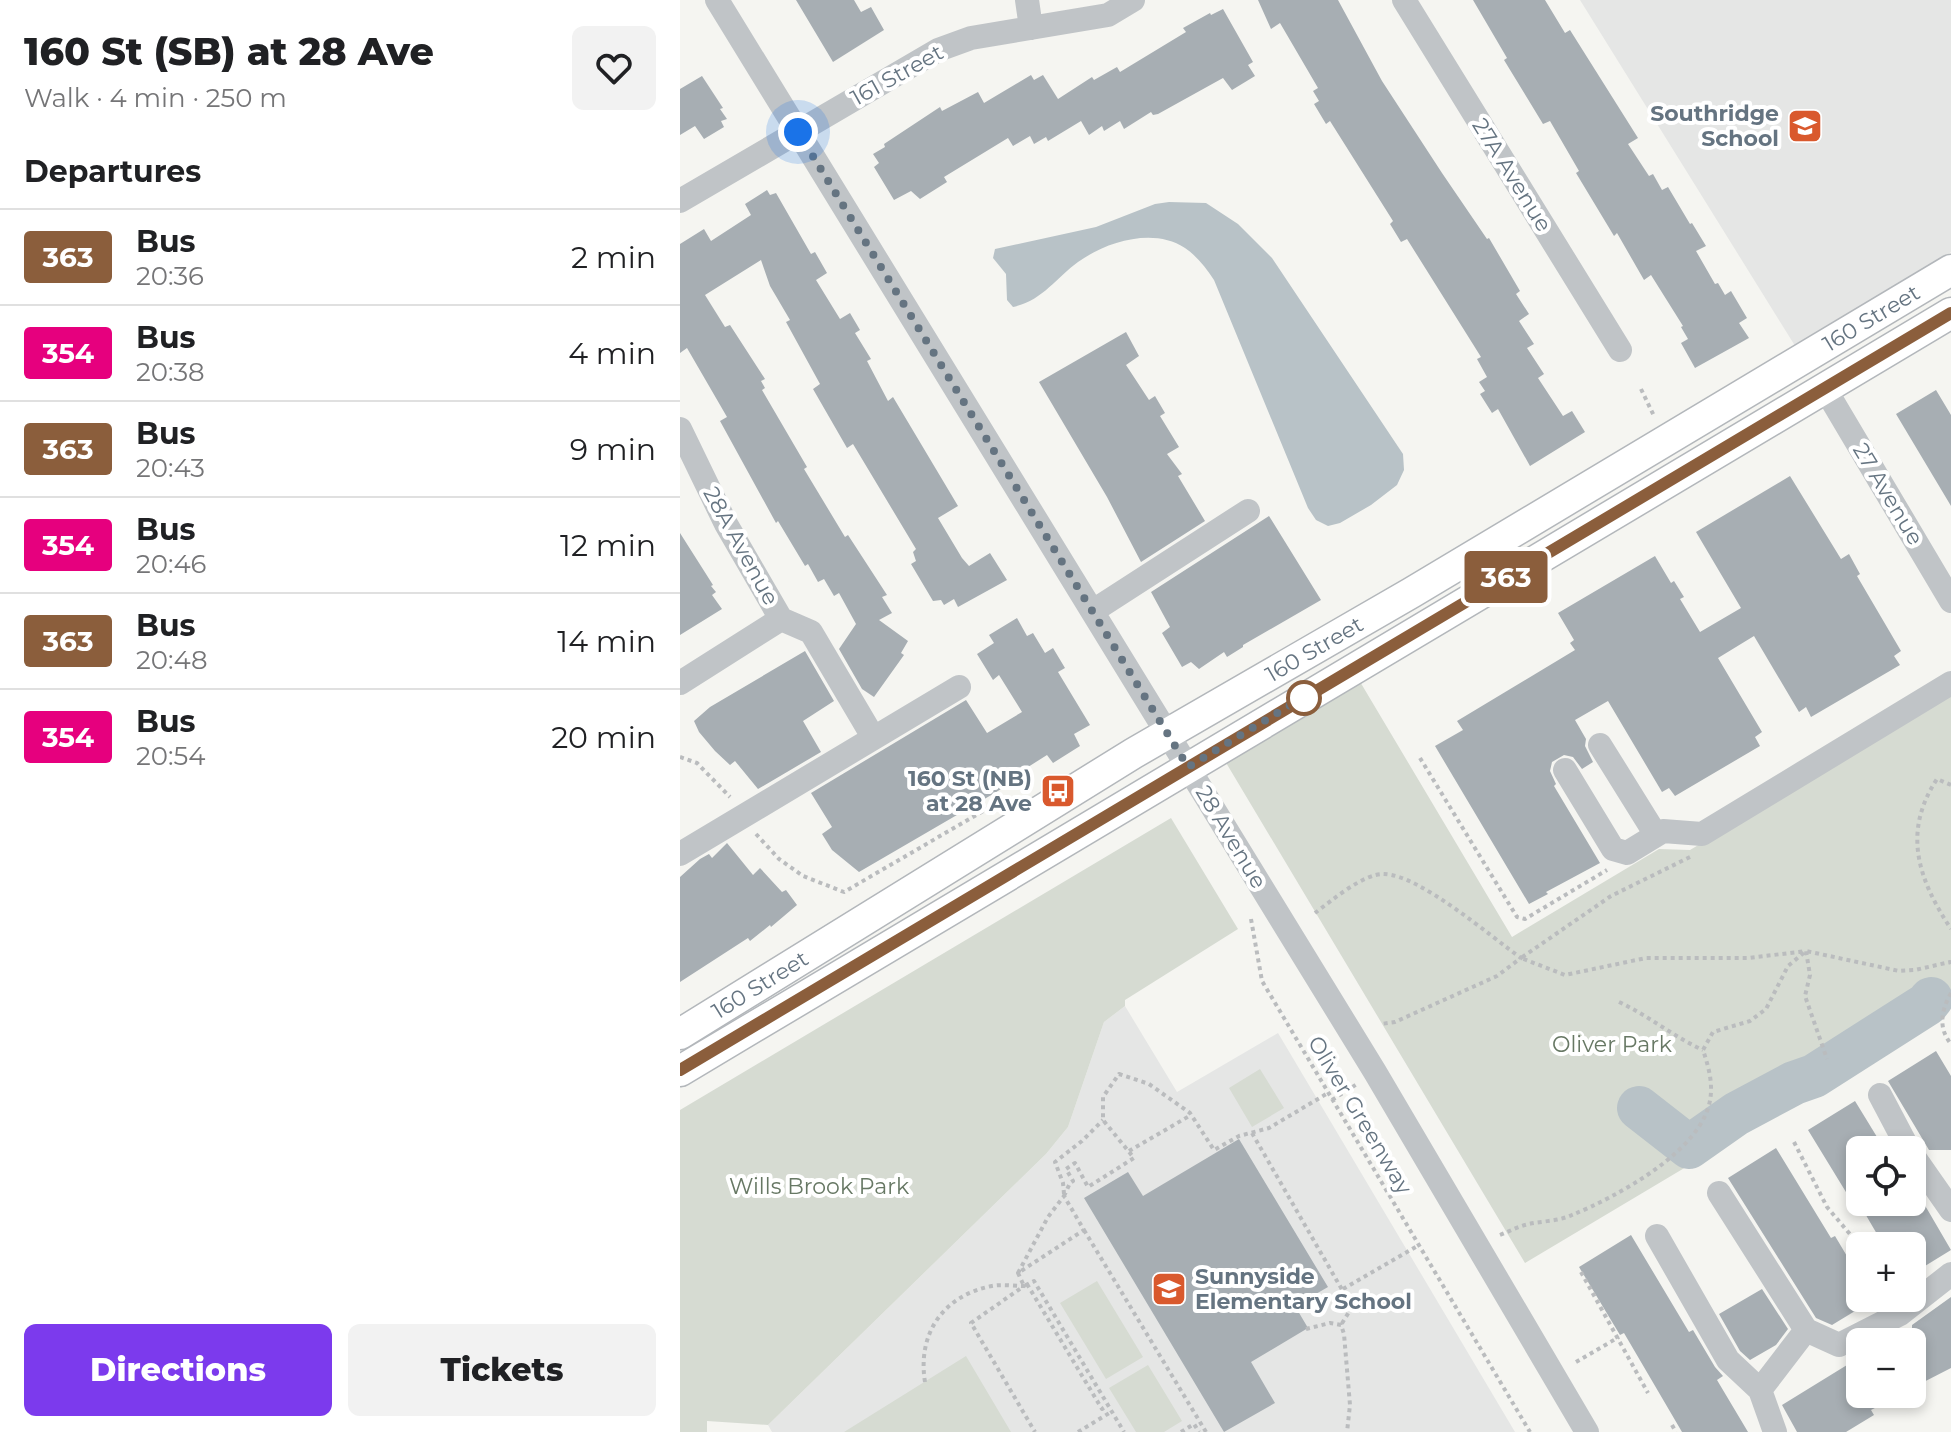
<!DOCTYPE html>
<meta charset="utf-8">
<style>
body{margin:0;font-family:Montserrat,sans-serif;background:#f2f2f2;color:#202124;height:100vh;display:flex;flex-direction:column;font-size:30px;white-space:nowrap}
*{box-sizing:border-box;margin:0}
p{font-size:26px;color:#757577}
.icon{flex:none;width:44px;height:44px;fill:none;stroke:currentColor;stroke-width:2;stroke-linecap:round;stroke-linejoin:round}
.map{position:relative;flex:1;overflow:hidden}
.drawer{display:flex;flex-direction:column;background:#fff;width:680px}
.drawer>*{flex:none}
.badge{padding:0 16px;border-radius:6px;font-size:28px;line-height:52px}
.controls{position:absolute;left:1166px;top:1136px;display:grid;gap:16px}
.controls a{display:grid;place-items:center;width:80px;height:80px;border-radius:12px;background:#fff;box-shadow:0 4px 12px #0003;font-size:40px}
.you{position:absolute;width:40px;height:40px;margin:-20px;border:6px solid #fff;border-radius:50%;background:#1a73e8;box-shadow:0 0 0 12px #1a73e833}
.map>.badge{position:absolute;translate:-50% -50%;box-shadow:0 0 0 4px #fff}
h2{padding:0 24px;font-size:30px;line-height:72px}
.round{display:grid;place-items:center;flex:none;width:84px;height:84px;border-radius:12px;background:#f2f2f2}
.summary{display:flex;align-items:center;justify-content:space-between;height:136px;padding:0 24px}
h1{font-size:38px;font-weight:800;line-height:60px}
.primary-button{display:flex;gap:16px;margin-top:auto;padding:16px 24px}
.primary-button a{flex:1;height:92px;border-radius:12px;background:#7c3aed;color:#fff;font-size:32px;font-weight:800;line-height:92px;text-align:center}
.primary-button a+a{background:#f2f2f2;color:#202124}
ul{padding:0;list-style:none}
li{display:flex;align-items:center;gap:24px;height:96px;padding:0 24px;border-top:2px solid #e0e0e0}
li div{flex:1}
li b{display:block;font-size:30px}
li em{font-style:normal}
li .badge{min-width:88px;font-weight:700;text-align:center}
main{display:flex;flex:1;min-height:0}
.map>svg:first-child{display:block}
.built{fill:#e5e6e5}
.green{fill:#d6dbd2}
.water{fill:#b8c2c7}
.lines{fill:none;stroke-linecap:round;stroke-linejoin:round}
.river{stroke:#b8c2c7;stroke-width:44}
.building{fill:#a7aeb3}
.major-casing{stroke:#b3b7bb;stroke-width:33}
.path{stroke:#babcbe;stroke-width:4;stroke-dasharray:4 4;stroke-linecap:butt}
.minor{stroke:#c0c4c7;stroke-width:24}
.major{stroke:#fff;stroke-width:30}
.line-casing{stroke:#fff;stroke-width:18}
.line{stroke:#8b5e3c;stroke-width:12}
.walk{stroke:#657481;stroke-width:8;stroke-dasharray:0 14.4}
.stop-dot{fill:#fff;stroke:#8b5e3c;stroke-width:4}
.labels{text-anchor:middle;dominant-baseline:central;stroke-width:8;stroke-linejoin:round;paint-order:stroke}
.street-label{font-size:22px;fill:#657481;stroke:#fff}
.poi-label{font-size:22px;font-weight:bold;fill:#657481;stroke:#fff;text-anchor:end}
.park-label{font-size:22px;fill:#677864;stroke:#fff}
</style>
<main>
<section class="drawer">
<div class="summary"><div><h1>160 St (SB) at 28 Ave</h1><p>Walk · 4 min · 250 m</p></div><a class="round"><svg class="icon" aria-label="heart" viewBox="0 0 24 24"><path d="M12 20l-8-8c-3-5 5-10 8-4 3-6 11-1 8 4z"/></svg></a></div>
<h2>Departures</h2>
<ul>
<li><span class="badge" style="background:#8b5e3c;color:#fff">363</span><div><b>Bus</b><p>20:36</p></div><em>2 min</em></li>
<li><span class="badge" style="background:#e6007e;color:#fff">354</span><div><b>Bus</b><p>20:38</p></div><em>4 min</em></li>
<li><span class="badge" style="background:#8b5e3c;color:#fff">363</span><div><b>Bus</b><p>20:43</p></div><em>9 min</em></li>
<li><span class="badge" style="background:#e6007e;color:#fff">354</span><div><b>Bus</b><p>20:46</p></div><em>12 min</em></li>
<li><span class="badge" style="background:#8b5e3c;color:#fff">363</span><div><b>Bus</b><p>20:48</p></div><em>14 min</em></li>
<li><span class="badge" style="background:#e6007e;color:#fff">354</span><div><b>Bus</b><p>20:54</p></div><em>20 min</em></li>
</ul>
<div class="primary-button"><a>Directions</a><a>Tickets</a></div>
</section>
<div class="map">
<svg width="1271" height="1432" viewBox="0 0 1271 1432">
<rect width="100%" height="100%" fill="#f5f5f1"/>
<path class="built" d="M900 0H1271V252L1117 349Z
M445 1006 497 1092 598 1033 835 1432H92L88 1425 366 1154 388 1127 424 1022Z"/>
<path class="green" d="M679 680 832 937 979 849 1010 850 1271 694V1009L845 1263 545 761Z
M491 818 558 929 445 1000V1006L424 1022 388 1127 366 1154 88 1425 27 1421V1432H0V1110Z
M580 1069 604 1108 572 1127 549 1088Z
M417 1281 463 1357 426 1379 380 1303Z
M286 1356 331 1432H164Z
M468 1365 502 1421 484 1432H456L429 1388Z"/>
<path class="water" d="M489 202 526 203 558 224 592 258 723 454 724 470 717 485 691 505 660 523 648 526 636 520 628 508 534 280C526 268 517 256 505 248 473 227 426 242 398 262 376 278 362 301 333 307L327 300 326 274 313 258 315 249 416 227 475 204Z"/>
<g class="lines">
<path class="river" d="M959 1108 1009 1147 1056 1114 1114 1083 1134 1076 1247 1004 1251 999"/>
</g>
<path class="building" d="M116 0H174L181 12 191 7 204 30 153 62Z
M578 0H658L702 81 762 173 807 239 809 238 840 291 836 294 849 314 839 321 854 344 847 348 864 374 858 378 883 416 892 411 905 432 850 466 818 409 812 413 800 394 805 391 799 382 807 377 797 359 801 357 727 239 721 242 710 224 713 221 650 121 646 124 634 104 639 101 633 91 638 88 600 23 591 29Z
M793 0H865L885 33 890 30 958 138 948 144 969 176 973 174 982 190 988 187 1010 224 1012 223 1026 246 1016 251 1035 284 1038 283 1045 295 1051 291 1067 318 1059 323 1069 338 1015 368 1001 343 1008 339 1001 327 1003 326 971 275 964 280 937 233 934 236 896 173 899 171 870 121 863 124 824 60 827 58Z
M543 9 573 62 568 65 575 76 552 90 543 78 478 114 473 115 471 112 444 129 440 121 424 131 422 126 409 135 401 121 368 141 366 137 354 144 350 136 333 146 328 138 264 177 267 182 240 199 231 191 214 200 194 167 199 163 193 154 205 147 204 144 260 107 262 111 298 92 304 103 351 75 354 80 363 75 378 99 412 77 414 80 437 67 440 72 506 32 503 28 530 13 531 15Z
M22 76 43 108 40 109 47 119 41 121 44 127 24 139 15 126 0 135V89Z
M87 190 90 195 96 193 131 254 135 252 147 273 136 280 160 319 170 313 180 330 175 333 191 359 187 361 208 401 213 397 278 506 258 518 282 558 289 566 310 553 327 580 278 607 274 599 264 605 261 600 253 601 231 564 236 561 233 552 236 549 173 444 167 448 133 389 140 384 106 322 110 320 90 286 81 260 25 295 45 327 50 325 85 379 81 381 85 388 82 390 127 467 124 469 165 537 168 535 207 595 202 597 212 613 199 620 228 641 221 653 224 655 194 697 182 689 159 649 176 624 159 593 154 596 144 579 138 582 128 564 125 566 98 521 96 523 40 421 47 417 7 348 0 353V244L24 229 31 241 71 215 65 204Z
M446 332 459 356 446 365 469 400 475 396 485 413 480 416 499 447 487 454 502 474 498 476 525 521 461 562 427 497 359 382Z
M1256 390 1271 415V506L1216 414Z
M1110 476 1161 559 1169 554 1180 574 1177 576 1221 651 1214 656 1220 665 1131 717 1126 707 1119 712 1074 636 1038 658 1082 732 1075 737 1080 746 995 796 989 788 982 792 928 701 895 720 906 739 905 746 913 762 902 769 893 757 884 755 872 762 870 771 876 784 874 786 920 863 866 892 868 894 849 904 755 746 783 730 777 721 895 650 890 643 894 640 878 613 975 556 991 583 994 581 1004 597 1000 599 1020 632 1061 608 1016 532Z
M589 516 641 600 563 645V647L547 657 544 652 519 669 511 662 502 667 482 633 490 627 471 592Z
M0 533 33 585 31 586 36 592 32 595 42 609 0 635Z
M337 618 347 636 353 633 365 653 373 648 385 668 378 672 410 725 394 734 400 746 373 763 367 755 337 774 339 778 313 794 179 872 152 850 142 834 152 827 131 793 286 700 307 733 342 712 319 675 313 680 297 654 314 643 309 635Z
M125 651 154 701 123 721 141 752 78 789 55 761 50 765 35 751 19 732 14 721 30 707Z
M47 843 73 875 80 868 102 892 106 890 117 905 91 927 90 925 70 941 68 938 0 982V877L20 859 29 854 32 858Z
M1256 1051 1271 1076V1150H1249L1208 1081Z
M1175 1101 1205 1150H1180V1202H1243L1271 1250 1232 1274V1246H1204L1180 1205V1215L1128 1130Z
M559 1139 648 1287 615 1306 628 1328 571 1362 595 1403 544 1432 404 1198 448 1172 463 1196Z
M1096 1148 1151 1238 1155 1236 1180 1278V1308L1152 1325 1136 1318 1048 1178Z
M951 1235 1009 1332 1013 1330 1035 1367 1043 1376 1037 1380 1068 1432H1002L944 1333 940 1335 899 1267Z
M1082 1289 1108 1329 1096 1345 1070 1360 1060 1351 1039 1314Z
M1271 1297V1368L1232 1388V1325Z
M1180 1357V1394H1222L1191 1410 1194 1415 1166 1432H1117L1102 1405Z"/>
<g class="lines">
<g class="major-casing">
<g id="major">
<path id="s1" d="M0 1034 454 753 731 593 1271 270"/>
<path d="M0 1071 1271 313"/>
</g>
</g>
<path class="path" d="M961 389 974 416
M0 757 17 763 50 797
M740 758 837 917 845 919 927 870
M1271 785 1257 779C1222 832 1238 879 1271 929
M76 834 99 859 123 876 164 892 322 800
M1010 857 931 896 841 958 885 975 966 958H1069L1126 951 1130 975 1125 996 1147 1059
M635 913C651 901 684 873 704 874 740 875 810 936 841 958L817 976 715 1022 701 1024
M571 919 582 981 850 1432
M1271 993C1261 1011 1258 1028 1271 1044
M939 1002C969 1016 994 1037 1023 1050
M652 1100 677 1084
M572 1133 672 1307 661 1325
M1114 1142 1147 1207 1180 1246
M449 1151 511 1115
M384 1194 383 1183 375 1162 402 1141 423 1120
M384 1196 390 1183 393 1181 386 1169 395 1163 408 1187 454 1158 423 1120V1097L439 1074 469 1084 510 1113 534 1150 559 1136 589 1128 648 1093
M404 1230 526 1432
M820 1235C830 1231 839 1226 849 1224 863 1221 879 1221 892 1215 936 1197 1016 1154 1029 1105 1034 1086 1029 1068 1023 1050L1033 1032 1070 1021 1086 1009 1108 966 1126 951 1219 971 1235 970 1270 962 1271 965
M901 1272 968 1393
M338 1273 368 1217 384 1196 404 1230 338 1273 344 1286 354 1281 444 1432
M347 1284 422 1409 428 1405
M663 1289 739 1245
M626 1329 650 1323 661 1325 664 1334 670 1405 667 1432
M896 1362 939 1337
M245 1382C237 1333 264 1295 312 1286 322 1284 334 1286 344 1286L291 1323 355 1432
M992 1425 996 1432
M398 1432 431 1412
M501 1432 514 1424 519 1432"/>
<path class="minor" d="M37 0 695 1072 907 1432
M347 0 351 28
M724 0 940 350
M0 201 258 50 291 38 428 15 453 0
M1144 387 1271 601
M0 429 46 524 101 619
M413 611 568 511
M101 619 131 632 193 737
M0 683 101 619
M920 745 976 835
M885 770 933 849 947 853 983 831 1022 834 1271 683
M0 854 279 687
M1200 1095 1229 1150
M1232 1154 1271 1210
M1039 1193 1126 1330
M977 1236 1048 1360 1080 1390 1095 1432
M1080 1390 1126 1330 1159 1345 1220 1314 1271 1274"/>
<use href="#major" class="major"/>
</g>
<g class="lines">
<g class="line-casing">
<path id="line" d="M0 1070 1271 313"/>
</g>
<use href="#line" class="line"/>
<path class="walk" d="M118 132 508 767 632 692 624 698"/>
</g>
<defs>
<g id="school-square" transform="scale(1.8)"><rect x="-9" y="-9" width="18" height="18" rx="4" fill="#d9592d" stroke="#fff"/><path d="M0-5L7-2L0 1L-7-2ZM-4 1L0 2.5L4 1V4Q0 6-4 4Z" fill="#fff"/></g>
<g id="bus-square" transform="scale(1.8)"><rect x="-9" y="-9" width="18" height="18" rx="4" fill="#d9592d" stroke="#fff"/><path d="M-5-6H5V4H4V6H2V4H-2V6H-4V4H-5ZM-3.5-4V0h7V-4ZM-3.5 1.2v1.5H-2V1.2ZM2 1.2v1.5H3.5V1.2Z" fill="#fff"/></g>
</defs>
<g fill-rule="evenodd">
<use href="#school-square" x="1125" y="126"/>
<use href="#bus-square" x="378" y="791"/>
<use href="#school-square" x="489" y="1289"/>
</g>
<circle class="stop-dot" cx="624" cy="698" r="16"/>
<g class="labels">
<g class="street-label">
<text transform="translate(217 75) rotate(-29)">161 Street</text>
<text transform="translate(832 175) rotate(58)">27A Avenue</text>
<text stroke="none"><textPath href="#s1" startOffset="1390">160 Street</textPath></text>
<text transform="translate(1208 494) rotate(59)">27 Avenue</text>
<text transform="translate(61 546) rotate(61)">28A Avenue</text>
<text stroke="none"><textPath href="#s1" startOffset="742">160 Street</textPath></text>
<text transform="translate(551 837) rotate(59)">28 Avenue</text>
<text stroke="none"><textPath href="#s1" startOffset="94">160 Street</textPath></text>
<text transform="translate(680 1115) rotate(59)">Oliver Greenway</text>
</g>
<g class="poi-label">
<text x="1099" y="113">Southridge<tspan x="1099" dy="25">School</tspan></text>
<text x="352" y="778">160 St (NB)<tspan x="352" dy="25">at 28 Ave</tspan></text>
<text x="515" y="1276" text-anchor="start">Sunnyside<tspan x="515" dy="25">Elementary School</tspan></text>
</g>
<g class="park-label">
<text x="932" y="1044">Oliver Park</text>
<text x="139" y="1186">Wills Brook Park</text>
</g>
</g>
</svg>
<div class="controls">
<a><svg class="icon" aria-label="locate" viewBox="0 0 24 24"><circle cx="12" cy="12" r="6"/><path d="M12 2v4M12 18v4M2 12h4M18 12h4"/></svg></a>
<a>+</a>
<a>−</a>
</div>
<div class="you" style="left:118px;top:132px"></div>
<b class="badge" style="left:826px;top:577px;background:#8b5e3c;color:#fff">363</b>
</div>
</main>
